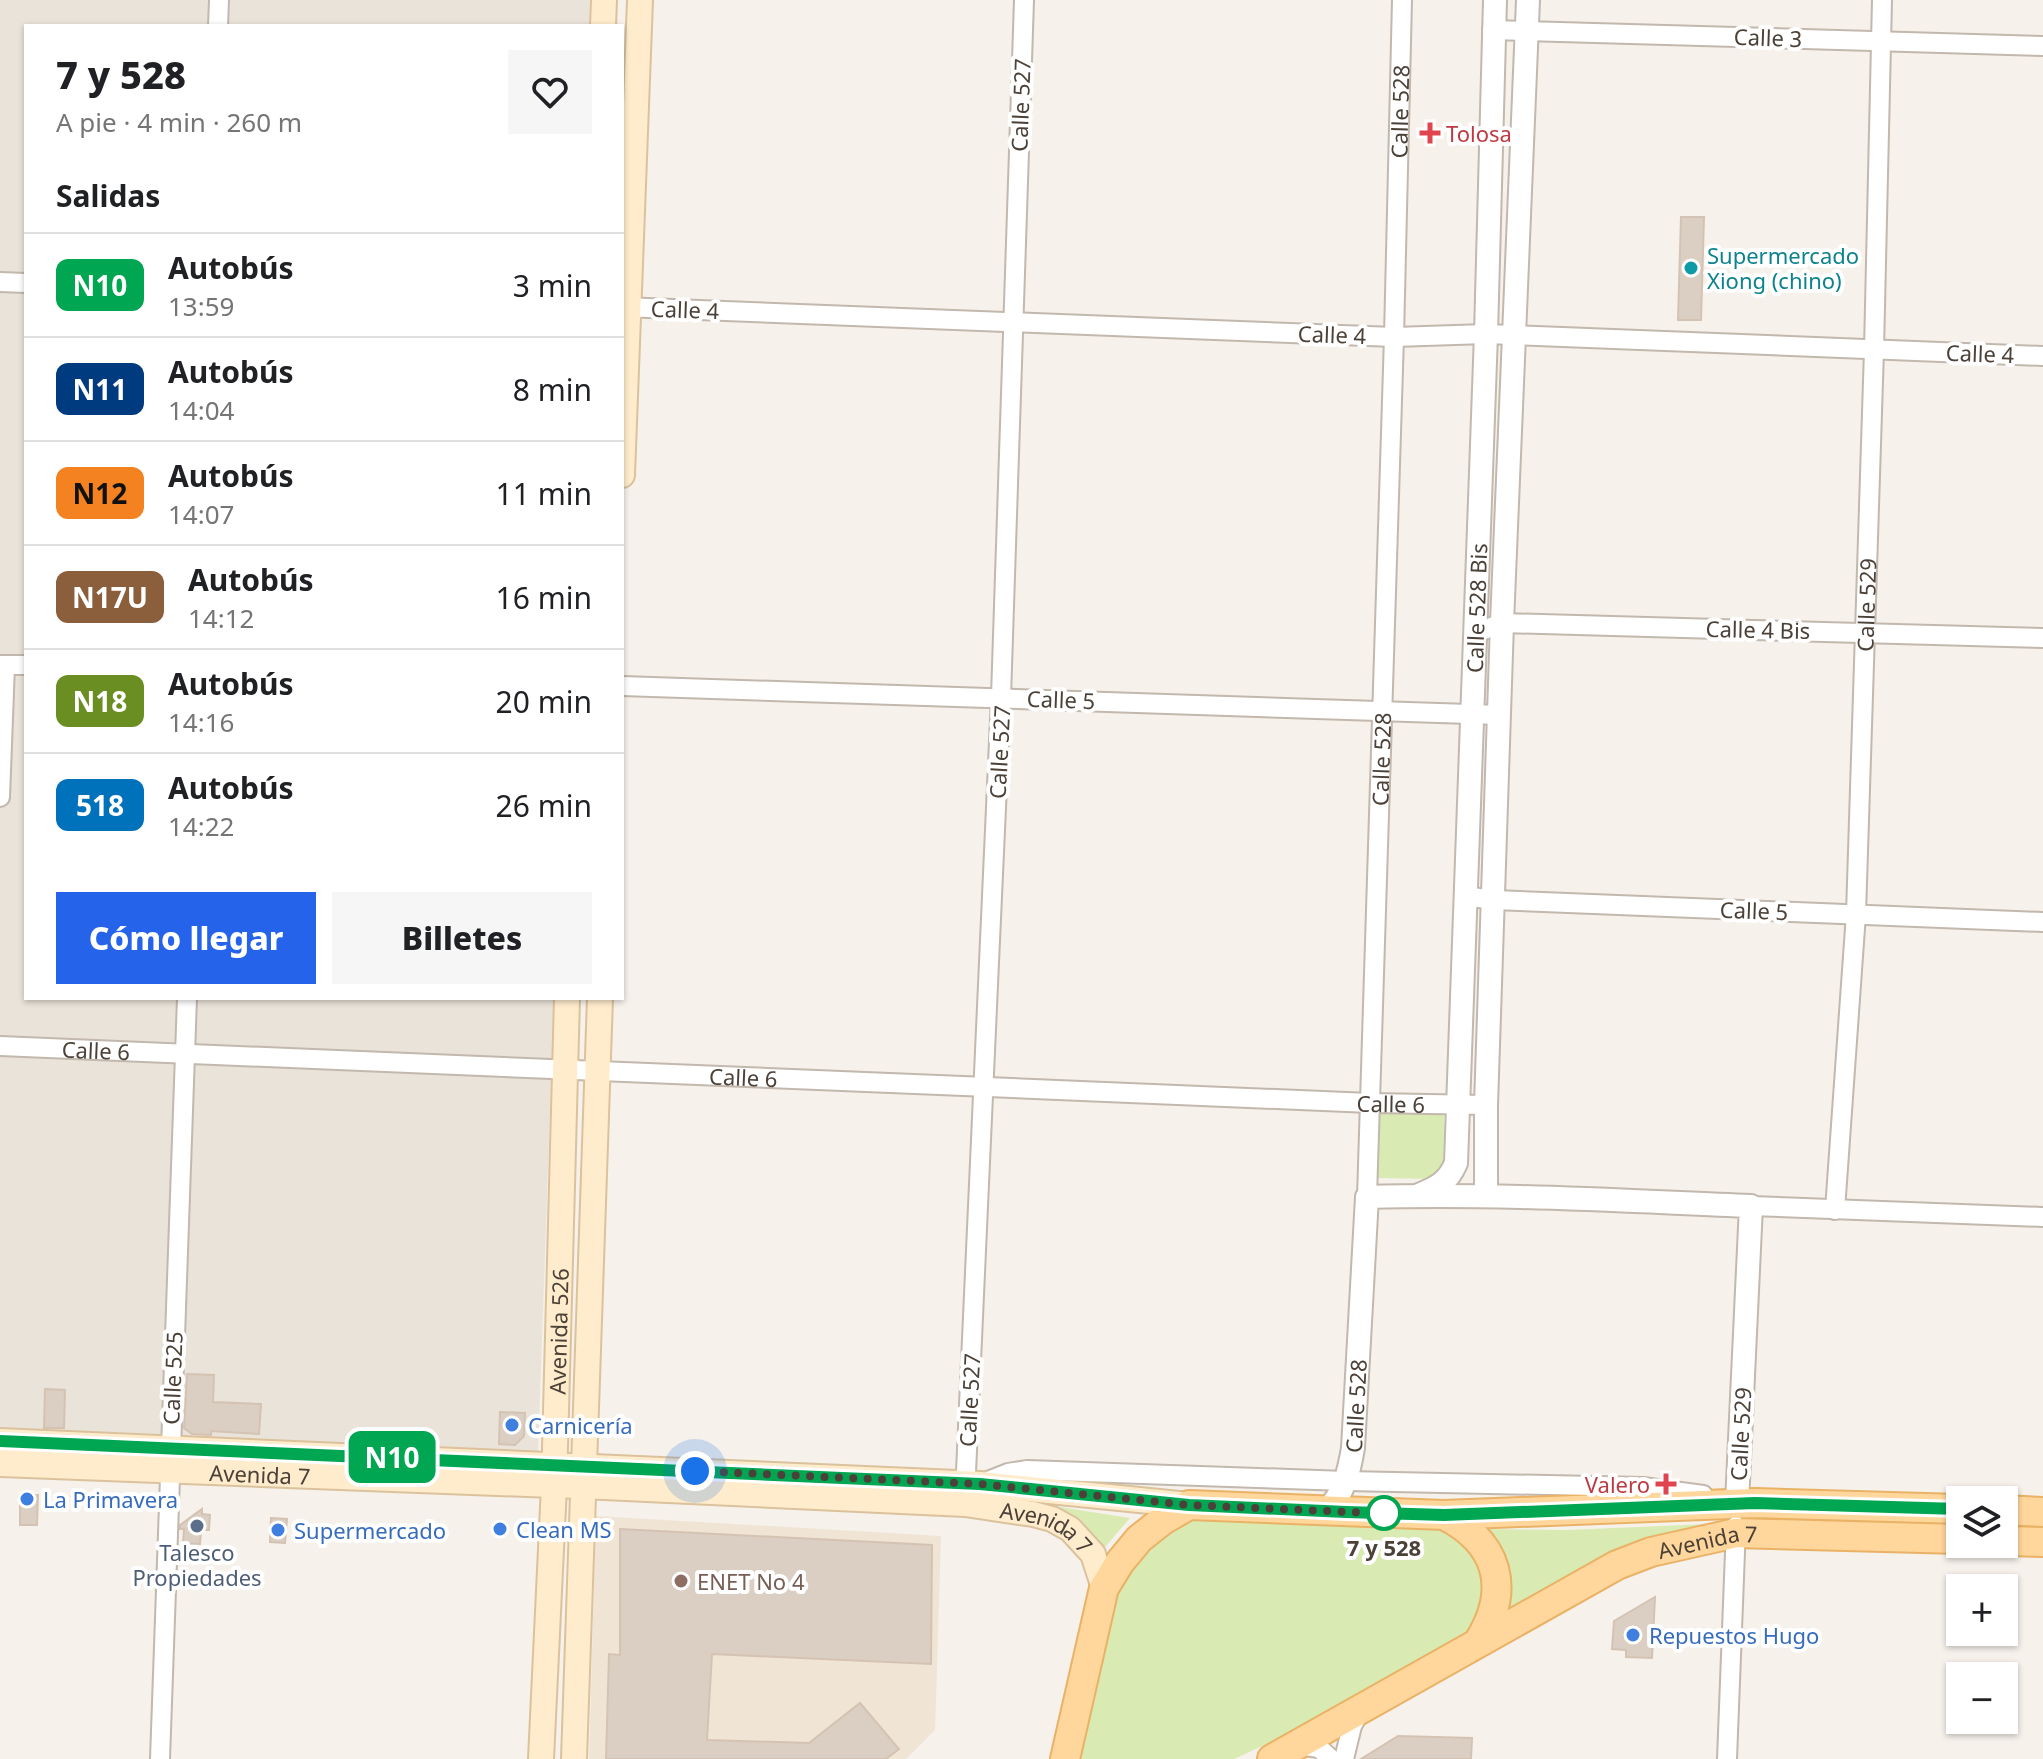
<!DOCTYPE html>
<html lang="es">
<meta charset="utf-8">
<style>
body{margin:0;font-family:"Noto Sans",sans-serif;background:#f6f6f6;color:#202124;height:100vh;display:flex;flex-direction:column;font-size:30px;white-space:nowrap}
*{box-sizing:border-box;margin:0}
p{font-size:26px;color:#757577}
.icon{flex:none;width:44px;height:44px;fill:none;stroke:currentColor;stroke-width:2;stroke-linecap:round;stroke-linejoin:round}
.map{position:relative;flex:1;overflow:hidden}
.details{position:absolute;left:24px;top:24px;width:600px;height:976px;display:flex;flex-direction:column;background:#fff;border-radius:0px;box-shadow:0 2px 6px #0004}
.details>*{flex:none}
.badge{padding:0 16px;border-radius:12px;font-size:28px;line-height:52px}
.tools{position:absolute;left:1946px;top:1486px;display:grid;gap:16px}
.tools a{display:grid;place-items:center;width:72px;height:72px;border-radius:0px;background:#fff;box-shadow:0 2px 6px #0004;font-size:40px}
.you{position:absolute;width:40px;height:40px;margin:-20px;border:6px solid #fff;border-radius:50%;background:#1a73e8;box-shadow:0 0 0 12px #1a73e833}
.map>.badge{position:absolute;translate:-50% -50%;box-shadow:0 0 0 4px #fff}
h2{padding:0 32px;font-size:30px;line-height:72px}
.round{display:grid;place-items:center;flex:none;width:84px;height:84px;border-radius:0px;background:#f6f6f6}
.headline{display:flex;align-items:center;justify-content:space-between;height:136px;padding:0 32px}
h1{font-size:38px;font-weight:800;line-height:60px}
.primary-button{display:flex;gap:16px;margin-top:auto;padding:16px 32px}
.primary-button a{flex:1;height:92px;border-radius:0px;background:#2563eb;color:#fff;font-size:32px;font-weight:800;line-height:92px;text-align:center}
.primary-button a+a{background:#f6f6f6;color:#202124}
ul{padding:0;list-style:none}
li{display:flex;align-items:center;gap:24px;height:104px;padding:0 32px;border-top:2px solid #e0e0e0}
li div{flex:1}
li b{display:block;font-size:30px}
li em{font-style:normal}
li .badge{min-width:88px;font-weight:700;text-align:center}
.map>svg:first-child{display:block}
.residential{fill:#eae3d9}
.education{fill:#f0e5d5}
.green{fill:#d9ebb3}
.building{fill:#dbcfc3;stroke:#d4c3b3;stroke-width:2}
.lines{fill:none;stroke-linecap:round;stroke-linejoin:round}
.minor-casing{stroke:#c2b8ad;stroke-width:22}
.tertiary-casing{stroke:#c2b8ad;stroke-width:26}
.secondary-casing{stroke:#dbc29c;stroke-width:28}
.primary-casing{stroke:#eab266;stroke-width:32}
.minor{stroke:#fff;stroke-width:18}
.tertiary{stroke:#fff;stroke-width:22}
.secondary{stroke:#ffeccc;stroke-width:24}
.primary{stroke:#ffd69b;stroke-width:28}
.line-casing{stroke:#fff;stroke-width:18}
.line{stroke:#00a651;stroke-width:12}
.walk{stroke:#4b4138;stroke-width:8;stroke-dasharray:0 14.4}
.health-dot{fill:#e0444e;stroke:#fff;stroke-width:3}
.culture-dot{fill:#0f9aa8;stroke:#fff;stroke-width:3}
.shop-dot{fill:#3f7fe0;stroke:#fff;stroke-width:3}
.stop-dot{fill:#fff;stroke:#00a651;stroke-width:4}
.service-dot{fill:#5c6f8a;stroke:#fff;stroke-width:3}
.education-dot{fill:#8d6e63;stroke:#fff;stroke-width:3}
.labels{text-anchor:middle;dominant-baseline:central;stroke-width:8;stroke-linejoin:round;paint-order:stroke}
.street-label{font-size:22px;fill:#4b4138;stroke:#fff}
.health-label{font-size:22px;fill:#be3a42;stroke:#fff;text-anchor:start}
.culture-label{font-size:22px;fill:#0d838f;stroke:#fff;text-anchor:start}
.shop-label{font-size:22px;fill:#366cbe;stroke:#fff;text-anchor:start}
.stop-label{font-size:22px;font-weight:bold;fill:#4b4138;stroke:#fff}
.service-label{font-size:22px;fill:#4e5e75;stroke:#fff}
.education-label{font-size:22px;fill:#785e54;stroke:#fff;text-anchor:start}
</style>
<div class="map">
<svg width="2043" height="1759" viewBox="0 0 2043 1759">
<rect width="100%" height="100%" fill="#f6f1eb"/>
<path class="residential" d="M0 0H590L589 26H26V998H554L538 1453 0 1433Z"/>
<path class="education" d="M596 1516 941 1536 935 1730 906 1759H589Z"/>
<path class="green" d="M1379 1108H1444L1445 1167 1434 1179 1378 1178Z
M996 1497 1130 1518 1100 1553Z
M1184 1519 1445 1527 1479 1557 1489 1595 1478 1625 1275 1740 1234 1759H1079L1118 1583 1144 1545Z
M1708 1524 1636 1541 1503 1613 1477 1529 1567 1530Z"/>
<path class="building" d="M1681 217H1704L1701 320H1678Z
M187 1374 214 1375 213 1402 261 1404 259 1434 211 1431V1435L192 1434 184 1428Z
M45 1389 65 1390 64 1428H44Z
M500 1412 525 1413 524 1436 515 1445 499 1444Z
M20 1495H38L37 1525H20Z
M202 1509V1514L210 1515 209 1530H201L200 1544 183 1543 184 1529H180V1525Z
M271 1518 287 1519 285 1543 270 1542Z
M620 1529 932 1545 931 1664 712 1654 707 1740 809 1743 860 1703 899 1749 886 1759H606L609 1654 620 1655Z
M1655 1597 1652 1658 1626 1657V1650L1612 1649 1614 1621Z
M1398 1736 1472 1738 1471 1759H1361Z"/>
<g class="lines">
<g class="minor-casing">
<g id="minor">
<path d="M218 26 219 0"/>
<path d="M1492 30 2043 46"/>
<path d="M0 282 26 283"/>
<path d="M622 307 1394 337 1486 334 2043 356"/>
<path d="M1476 633 1502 623 2043 638"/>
<path d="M0 665H26"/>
<path d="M622 686 1500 715"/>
<path d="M0 797 5 665"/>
<path d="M1464 896 1494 900 2043 922"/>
<path id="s1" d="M0 1046 1370 1103 1486 1105"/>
<path id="s2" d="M1367 1197 1394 337 1402 0"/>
<path d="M1751 1206 2043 1217"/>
<path id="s3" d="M1835 1210 1856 914 1874 350 1882 0"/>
<path d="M983 1483 1008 1473 1027 1470 1346 1481 1643 1487 1703 1495"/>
<path d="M965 1494 1001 697 1024 0"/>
<path d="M1299 1745 1319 1748 1331 1759"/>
<path d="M160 1759 187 998"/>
<path d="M1344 1759 1352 1726 1360 1711"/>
<path d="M1727 1759 1736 1526"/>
</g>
</g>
<g class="tertiary-casing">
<g id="tertiary">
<path id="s4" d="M1419 1195C1438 1187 1448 1182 1456 1163L1486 334 1495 0"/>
<path d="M1486 1195V1105L1502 623 1528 0"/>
<path id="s5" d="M1326 1511C1344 1494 1349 1472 1353 1448L1367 1197C1495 1193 1623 1201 1751 1206L1737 1503"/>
</g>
</g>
<g class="secondary-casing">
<g id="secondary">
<path d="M603 26 604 0"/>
<path d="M622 475 640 0"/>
<path d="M0 1441 980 1484 1189 1505"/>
<path id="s6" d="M0 1464 604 1487 965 1504 1033 1514 1052 1519 1070 1529 1093 1554 1104 1588"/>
<path id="s7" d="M541 1759 554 1486 567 998"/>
<path d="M574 1759 600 998"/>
</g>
</g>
<g class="primary-casing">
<g id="primary">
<path d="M2004 1510 2043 1512"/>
<path d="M1444 1515C1499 1543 1511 1589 1479 1641"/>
<path d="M2004 1541 2043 1542"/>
<path d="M1065 1759 1104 1588 1120 1562 1139 1539 1163 1520 1189 1505 1444 1515 1755 1503 1960 1509"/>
<path id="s8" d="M1272 1759 1617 1565 1651 1552 1736 1533 1960 1539"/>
</g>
</g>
<use href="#minor" class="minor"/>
<use href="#tertiary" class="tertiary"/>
<use href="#secondary" class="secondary"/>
<use href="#primary" class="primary"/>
</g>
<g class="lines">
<g class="line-casing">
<path id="line" d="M0 1441 980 1484 1189 1505 1346 1512 1444 1515 1755 1503 1960 1509"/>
</g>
<use href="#line" class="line"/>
<path class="walk" d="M695 1471 980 1484 1189 1505 1395 1514 1384 1513"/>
</g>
<g class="health-dot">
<path d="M1426 121h8v8h8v8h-8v8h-8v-8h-8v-8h8z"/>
<path d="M1662 1472h8v8h8v8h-8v8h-8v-8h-8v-8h8z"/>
</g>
<circle class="culture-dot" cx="1691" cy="268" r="8"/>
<g class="shop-dot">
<circle cx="512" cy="1425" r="8"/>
<circle cx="27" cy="1499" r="8"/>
<circle cx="500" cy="1529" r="8"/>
<circle cx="278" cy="1530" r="8"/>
<circle cx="1633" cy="1635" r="8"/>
</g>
<circle class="stop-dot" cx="1384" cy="1513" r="16"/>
<circle class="service-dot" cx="197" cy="1526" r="8"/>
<circle class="education-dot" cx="681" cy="1581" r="8"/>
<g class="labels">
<g class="street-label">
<text transform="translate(1768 37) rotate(2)">Calle 3</text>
<text transform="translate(1020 105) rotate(-88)">Calle 527</text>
<text stroke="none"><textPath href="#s2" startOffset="1086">Calle 528</textPath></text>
<text transform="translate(685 309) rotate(2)">Calle 4</text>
<text transform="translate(1332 334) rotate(2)">Calle 4</text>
<text transform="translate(1980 353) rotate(2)">Calle 4</text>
<text stroke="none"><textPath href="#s3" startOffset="606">Calle 529</textPath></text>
<text stroke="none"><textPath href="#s4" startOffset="606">Calle 528 Bis</textPath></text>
<text transform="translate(1758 629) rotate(1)">Calle 4 Bis</text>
<text transform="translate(1061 699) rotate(2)">Calle 5</text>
<text transform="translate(999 752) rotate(-87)">Calle 527</text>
<text stroke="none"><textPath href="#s2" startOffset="438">Calle 528</textPath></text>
<text transform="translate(1754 910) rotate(2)">Calle 5</text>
<text stroke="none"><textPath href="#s1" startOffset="96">Calle 6</textPath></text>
<text stroke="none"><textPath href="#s1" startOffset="744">Calle 6</textPath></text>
<text stroke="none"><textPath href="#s1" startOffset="1392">Calle 6</textPath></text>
<text stroke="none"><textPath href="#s7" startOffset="428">Avenida 526</textPath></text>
<text transform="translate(172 1378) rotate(-88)">Calle 525</text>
<text transform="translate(969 1400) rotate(-87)">Calle 527</text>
<text stroke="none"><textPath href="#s5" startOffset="112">Calle 528</textPath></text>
<text transform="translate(1740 1434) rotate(-87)">Calle 529</text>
<text stroke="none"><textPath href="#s6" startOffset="260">Avenida 7</textPath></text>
<text stroke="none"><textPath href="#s6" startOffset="1052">Avenida 7</textPath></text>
<text stroke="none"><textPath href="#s8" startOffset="490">Avenida 7</textPath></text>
</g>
<g class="health-label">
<text x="1446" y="133">Tolosa</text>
<text x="1650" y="1484" text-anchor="end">Valero</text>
</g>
<g class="culture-label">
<text x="1707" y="255">Supermercado<tspan x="1707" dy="25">Xiong (chino)</tspan></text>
</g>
<g class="shop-label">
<text x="528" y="1425">Carnicería</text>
<text x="43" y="1499">La Primavera</text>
<text x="516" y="1529">Clean MS</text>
<text x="294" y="1530">Supermercado</text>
<text x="1649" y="1635">Repuestos Hugo</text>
</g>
<g class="stop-label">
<text x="1384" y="1547">7 y 528</text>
</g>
<g class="service-label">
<text x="197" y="1552">Talesco<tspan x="197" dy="25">Propiedades</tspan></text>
</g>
<g class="education-label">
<text x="697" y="1581">ENET No 4</text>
</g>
</g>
</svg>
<div class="tools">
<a><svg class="icon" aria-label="layers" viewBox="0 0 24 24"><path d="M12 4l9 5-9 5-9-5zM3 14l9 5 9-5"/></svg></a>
<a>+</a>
<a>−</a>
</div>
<div class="you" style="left:695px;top:1471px"></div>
<b class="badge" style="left:392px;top:1457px;background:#00a651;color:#fff">N10</b>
<section class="details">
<div class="headline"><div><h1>7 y 528</h1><p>A pie · 4 min · 260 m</p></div><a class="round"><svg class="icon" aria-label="heart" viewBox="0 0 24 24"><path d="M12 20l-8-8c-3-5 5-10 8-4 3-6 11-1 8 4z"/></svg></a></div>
<h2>Salidas</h2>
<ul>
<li><span class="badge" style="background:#00a651;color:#fff">N10</span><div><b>Autobús</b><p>13:59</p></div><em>3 min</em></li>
<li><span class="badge" style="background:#003b80;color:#fff">N11</span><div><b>Autobús</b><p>14:04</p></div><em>8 min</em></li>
<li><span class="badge" style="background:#f58220;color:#111">N12</span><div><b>Autobús</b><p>14:07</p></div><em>11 min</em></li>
<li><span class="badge" style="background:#8b5e3c;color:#fff">N17U</span><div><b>Autobús</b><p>14:12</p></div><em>16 min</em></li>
<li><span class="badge" style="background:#6b8e23;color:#fff">N18</span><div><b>Autobús</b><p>14:16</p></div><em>20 min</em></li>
<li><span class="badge" style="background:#0072bc;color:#fff">518</span><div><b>Autobús</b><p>14:22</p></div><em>26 min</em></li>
</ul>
<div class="primary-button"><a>Cómo llegar</a><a>Billetes</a></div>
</section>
</div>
